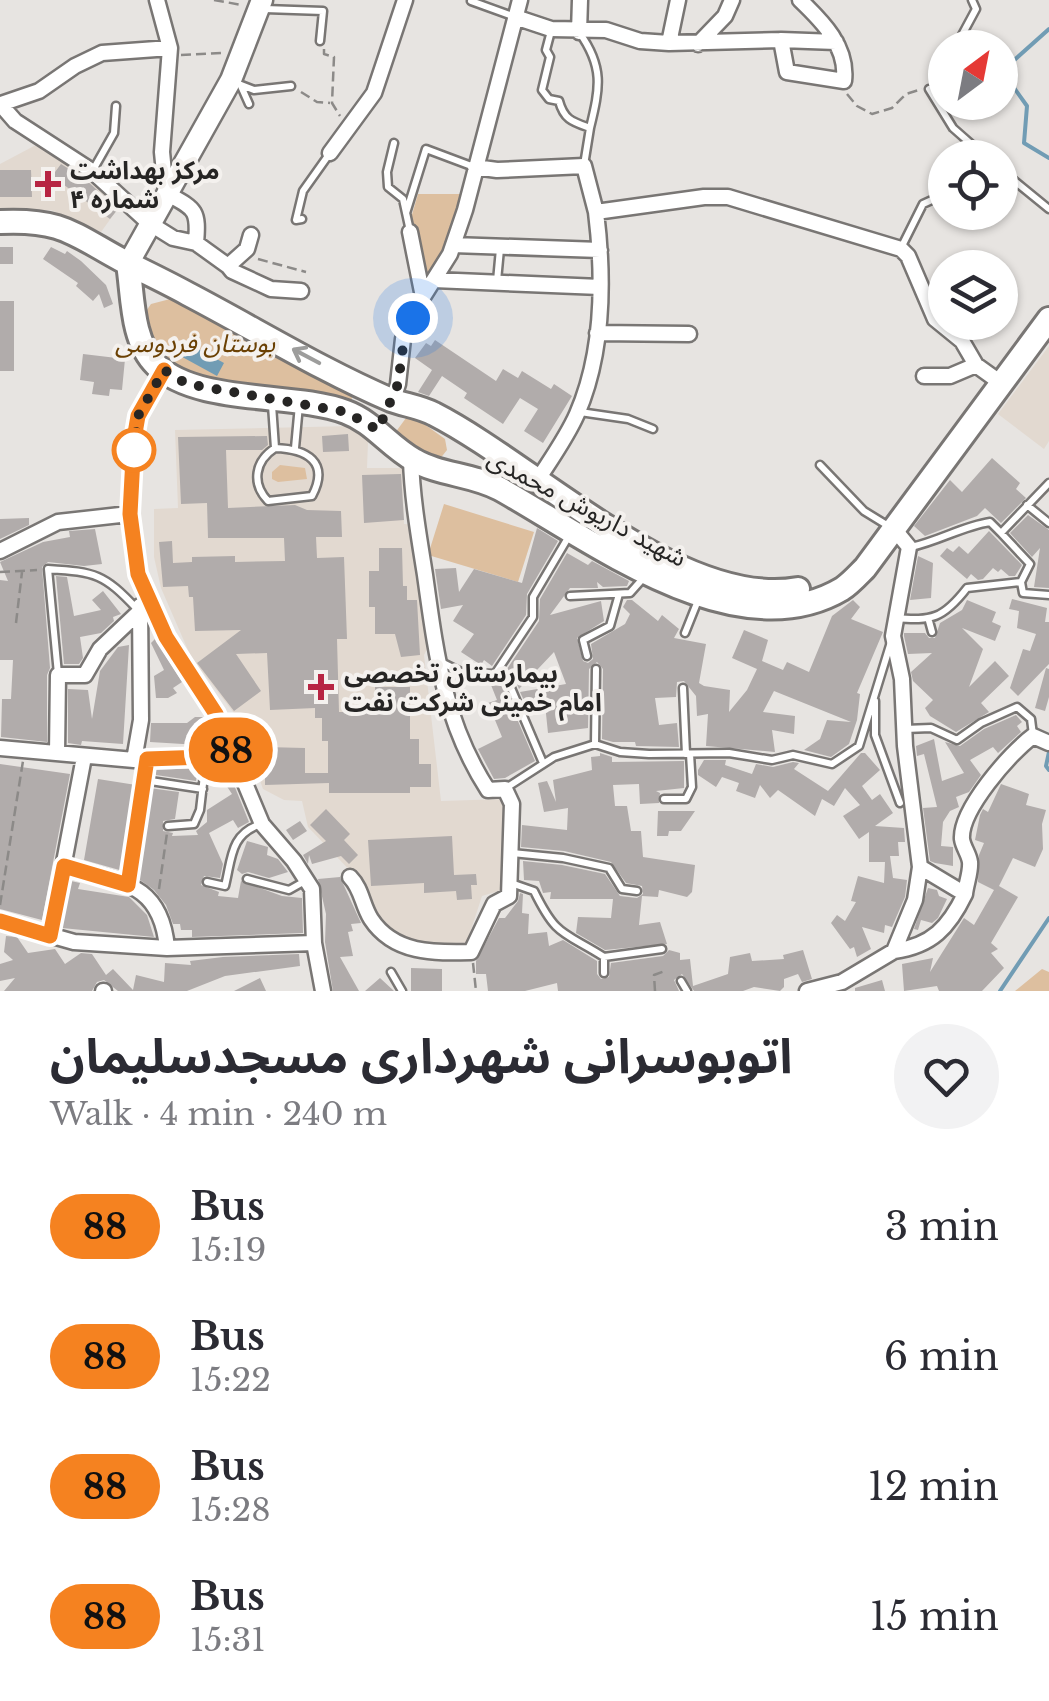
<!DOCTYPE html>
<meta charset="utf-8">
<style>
body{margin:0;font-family:"Libre Baskerville","Noto Sans Arabic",serif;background:#f2f2f3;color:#2b2b33;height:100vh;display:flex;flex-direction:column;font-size:38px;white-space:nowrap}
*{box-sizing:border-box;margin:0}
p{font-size:32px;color:#7c7c81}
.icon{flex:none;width:55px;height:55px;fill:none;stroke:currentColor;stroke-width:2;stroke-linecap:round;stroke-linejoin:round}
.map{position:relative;height:991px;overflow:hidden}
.details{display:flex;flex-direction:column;background:#fff;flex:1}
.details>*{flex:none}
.badge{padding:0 20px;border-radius:32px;font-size:35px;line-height:65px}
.needle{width:65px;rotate:32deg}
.controls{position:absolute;left:928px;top:30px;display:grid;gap:20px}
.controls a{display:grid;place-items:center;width:90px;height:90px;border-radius:50%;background:#fff;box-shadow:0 2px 8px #0004;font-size:50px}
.you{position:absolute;width:50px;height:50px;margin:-25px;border:8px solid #fff;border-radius:50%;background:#1a73e8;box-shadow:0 0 0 15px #1a73e833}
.map>.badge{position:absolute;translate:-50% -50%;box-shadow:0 0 0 5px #fff}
.round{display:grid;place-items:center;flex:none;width:105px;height:105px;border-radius:52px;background:#f2f2f3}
.headline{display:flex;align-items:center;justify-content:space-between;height:170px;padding:0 50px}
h1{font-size:48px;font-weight:700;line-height:75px}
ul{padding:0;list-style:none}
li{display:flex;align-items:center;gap:30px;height:130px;padding:0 50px}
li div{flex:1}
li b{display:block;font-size:38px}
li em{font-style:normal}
li .badge{min-width:110px;font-weight:700;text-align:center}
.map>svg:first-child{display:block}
.built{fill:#e2d9d0}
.green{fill:#ddbf9f}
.water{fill:#719cb4}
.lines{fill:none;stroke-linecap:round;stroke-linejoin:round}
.stream{stroke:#719cb4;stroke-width:4}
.building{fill:#b1acab}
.lane-casing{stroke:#797674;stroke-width:11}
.street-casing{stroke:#797674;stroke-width:19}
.secondary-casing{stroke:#797674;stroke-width:25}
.primary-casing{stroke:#797674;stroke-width:28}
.path{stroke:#8c8a88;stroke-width:2.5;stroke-dasharray:10 5;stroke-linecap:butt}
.lane{stroke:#fff;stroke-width:6}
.street{stroke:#fff;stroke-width:14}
.secondary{stroke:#fff;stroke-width:20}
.primary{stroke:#fff;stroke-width:22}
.oneway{stroke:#9d9d9c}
.line-casing{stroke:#fff;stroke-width:22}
.line{stroke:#f58220;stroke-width:15}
.walk{stroke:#262524;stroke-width:10;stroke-dasharray:0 18}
.poi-dot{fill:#b72543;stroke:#f4f1ee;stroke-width:4}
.stop-dot{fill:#fff;stroke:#f58220;stroke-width:5}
.labels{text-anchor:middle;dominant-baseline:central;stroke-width:8;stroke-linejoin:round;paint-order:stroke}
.poi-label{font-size:25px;font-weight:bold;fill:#262524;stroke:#f4f1ee;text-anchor:start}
.park-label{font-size:25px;font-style:italic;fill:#6b4104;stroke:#f4f1ee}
.street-label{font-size:25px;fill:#262524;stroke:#f4f1ee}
</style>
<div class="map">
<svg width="1049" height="991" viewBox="0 0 1049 991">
<rect width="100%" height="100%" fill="#e7e4e1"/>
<path class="built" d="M34 146 48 147 122 203 101 232 51 210 0 213V164Z
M1049 346V441L1044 449 998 414Z
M352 426 368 442 367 468H402L404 524 416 525 430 643 424 655 441 801 504 799 502 890 482 896 465 948H419L398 937 381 921 362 883 308 827 302 801 284 800 263 789 237 717 191 657 161 588 154 557V509L178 508 175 430Z"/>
<path class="green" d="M418 194H466L447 252 424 287 411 218Z
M174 298 354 394 348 406 191 377 160 358 145 336 144 314 151 304Z
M406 418 420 421 445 439 447 450 439 460 431 461 395 433Z
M280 465 305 468 307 479 278 482 272 479V472Z
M444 504 534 532 518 582 428 555Z
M1042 969 1049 972V991H1015Z"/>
<path class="water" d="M182 340 224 363 217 376 175 353Z"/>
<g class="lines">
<path class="stream" d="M1049 29 1002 71 1027 106 1024 143 1049 158
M1049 752 1046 766 1049 770
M1000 991 1049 918"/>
</g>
<path class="building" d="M61 164 85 179 118 209 110 219 52 176Z
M0 170H31L32 197H0Z
M0 247H13V264H0Z
M51 247 65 254 67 251 81 261 106 285 113 304 104 308 99 294 93 301 76 286 78 283 43 259Z
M0 301H14V371H0Z
M435 340 496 381 503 369 518 378 522 371 551 389 554 384 572 396 543 443 524 431 538 409 520 398 503 424 464 398 467 393 442 376 429 396 418 392 432 370 415 358 426 343 431 346Z
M83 354 125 359 122 390 110 389 109 396 92 394 94 382 80 380Z
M348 434 349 451 323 452 322 436Z
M267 436 268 445 262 450H226L228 508 295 505 307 510 341 511 342 537H316L317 558 344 557 347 639H337L339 712H375V687H410V739H419V764H431V787H410V793H329V783L265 785V747L305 748V773H328V741H322V718H315V708L270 710 267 653 236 654 261 691 234 711 197 663 241 630 195 631 193 597H189L188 586 163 587 159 542 172 541 173 563 192 562V557L235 556V562L285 561 284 538H208L207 503 181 504 178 437Z
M992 458 1020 483 1016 489 1026 498 1001 523 985 508 977 516 925 536 914 526 950 480 962 492Z
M401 474 404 520 364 523 362 475Z
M1028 515 1049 530V588L1034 587 1040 548 1032 557 1010 533Z
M29 518V525L0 539V519Z
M537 528 558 541 527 594 526 615 492 666 484 660 481 665 461 652 474 634 453 621 463 605 441 609 435 569 456 568 459 592 474 569 522 583Z
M95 529 102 564 84 566 48 562 42 567 50 668 47 675V742L1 737 2 699H11L13 660H0V580L8 581 0 562 43 542 70 537 69 531Z
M989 531 1022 565 1015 576H1009L1001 569 998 572 993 568 983 579 978 580 971 574 967 579 940 556 947 548 953 552 959 546 968 554Z
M379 548H402L403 586H407V600H417L420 655 401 657 395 634H375V607H369V571H379Z
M567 553 588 565 592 561 629 581 627 586 603 587 597 582 598 588H570L550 615 601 601 604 621 577 638 583 661 588 663 593 659 591 644 625 624 630 614 623 607 627 600H632L658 621 662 615 679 629 674 638 706 644 699 683 704 686 730 690 729 712 747 690 757 669 732 658 744 630 768 640 762 661 783 670 787 662 809 672 832 616 853 600 860 607 851 619 883 632 857 693 860 694 857 720 849 744 831 757 804 750 820 739 827 720 851 722 774 691 763 712 795 716 794 734 772 730 775 752 706 746 708 714 697 716 696 696 684 681 677 682 676 697 655 698 659 725 677 723 679 747 636 746 635 742H613L602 739 603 669 597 662 589 669 588 728 548 733 545 704 528 709 520 692 566 684 554 652 519 689 514 677 505 672 539 621 540 599Z
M918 556 933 563 931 598 910 600Z
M56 576 67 577 74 616 101 610 92 600 103 591 121 614 113 617 114 621 101 633 80 637 83 658 79 664H64Z
M1012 599 1047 608 1045 622H1049V664L1018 696 1010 688 1023 649 1030 651 1036 634 1017 628 1019 611 1009 609Z
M967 600 996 612 992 622 1001 626 995 641 962 628 983 649 969 687 995 661 1009 676 981 703 989 712 956 732 930 716 925 708 933 700 913 681 911 672 932 653 908 654 904 636V633H925L929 638H935L940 623 962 610Z
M155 639 182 682 173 688 177 693 168 698H156L154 676 164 670 151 643Z
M129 645 123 744 82 741 81 745 68 743V689L88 690 92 719 100 671 118 647Z
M1046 668 1049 669V697L1045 711 1035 708Z
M497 683 503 686 535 761 505 778 494 779 478 749 502 737 488 703 497 700 491 685Z
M1016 715 1022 722 1017 726 1021 732 998 753 993 747 970 760 981 775 969 792 956 797 959 807 950 811 943 822 941 846 953 847V866L935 863 930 861 923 808 937 807 924 754 917 756 916 746 934 739 942 781 964 773 945 742 960 746 984 729Z
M195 717H205L216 746 150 742 151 723H187Z
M600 753 612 757V762L684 761V788L656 791 660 793 659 803 640 804 639 784 613 785 615 806H627L631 831H641L643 857 695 865 692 892 687 897 659 890 658 897 642 896 639 925 660 922 667 944 605 950 576 933 578 917 611 918 613 899H550L551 892 543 893 539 881 524 880 523 861 562 865 605 874 620 896 637 898 643 894 642 886 626 883 611 862 564 851 521 847 522 825 567 830 568 808 544 812 538 783 547 781 556 802 553 780 592 770 591 757 600 756Z
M861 753H865L880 770 862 786 872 800 880 794 893 813 875 826 904 828 905 842H898L899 856H890L893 878 907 880 905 897 892 927 885 925 884 933 862 927 871 949 857 957 854 947 850 949 831 923 837 915 845 921 856 902 851 901 858 876 884 883 885 862H869V832L859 839 843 816 860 805 845 788 834 806 822 799 815 816 778 790 770 798 760 785 755 798 736 791 739 783 722 777 716 787 698 775V770L704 760H726L725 765 752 774 756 764 773 767 793 762 799 763 794 769 828 791Z
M0 764 70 774 42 920 0 909Z
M198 768 196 781 156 775V770Z
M230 775 249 822 238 828 233 820 209 833 223 864 220 878 204 876 201 885 219 892 218 896 238 898 241 881 282 896 302 898 303 933 192 937V930H181L180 924H173L166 905 154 890 136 877 149 788 179 792 175 819 163 821V831L173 833 172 836 198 835 196 831 207 822V810L232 794 222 779Z
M98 779 136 785 123 871 84 860Z
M1001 784 1029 794 1026 805 1046 810 1042 824 1043 849 1035 867 1013 858 999 886 1018 897 991 943 998 949 991 953 1004 968 982 991H939L937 986 904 991 902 964 933 958 930 972 964 918 974 925 994 890 978 882 979 855 984 843 975 840 980 815 983 809 988 812Z
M326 809 350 834 344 840 358 855 349 864 341 856 312 864 309 855 308 864 303 855 326 841 310 825Z
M658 811H695L681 831H669L668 836H657Z
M300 821 307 831 293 840 286 830Z
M452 836 454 875 476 874 477 885H471L472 899 457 900 456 891 424 893V883L371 886 368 840Z
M247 841 268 847 267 855 278 859 288 872 269 878 248 872 242 874 237 870Z
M340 877 361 923 351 924 353 931 348 932 353 956 340 957 359 991H333L325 942 326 914 318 879Z
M71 881 80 883 78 889 129 897 147 915 154 937 62 928Z
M928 888 937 890 939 896 947 899 938 918 932 923 921 920 918 930 914 929Z
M520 893 523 894 522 913 529 914 528 934 547 932 549 946 563 940 597 961V974L601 979 609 977 611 963 663 956 669 950 680 953V960L690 959 693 986 728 974 730 957 750 953 752 961 784 959 783 955 803 950 812 979 802 982 798 974 784 979V987L780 991 754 987 743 991H694L682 974 674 980 679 991H558L557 983 525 991H488L486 974H476V961L499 918H505L518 901Z
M6 936 17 937 28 953 55 949 65 964 81 953 92 954 106 975 113 969 133 990 136 975 164 982 165 963 191 965 190 961 223 957 299 954 300 966 225 976 187 991H118L104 980 97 982 92 991H4L15 978 0 981V964L13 960 4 952Z
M411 968 442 969V991H411Z
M260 978 266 991H234Z
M380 978 394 991H365Z
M882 980 885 991H855V988Z"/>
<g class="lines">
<g class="lane-casing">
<path id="lane" d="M471 1 515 17
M265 9 323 11 320 41
M551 31 546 50 550 57 542 90 549 99 559 101C564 120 573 122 590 128L584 165
M579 32C604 67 600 87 590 128
M961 48 962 35 976 9 972 0
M236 83 254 90 291 86
M241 86 249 104
M929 89 953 128 987 158
M394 143 387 172 388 187 403 199 410 231
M1000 169 1049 209
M93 170 114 133 116 106
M406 213 426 149 474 167
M302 219 296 220 303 191 330 153
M901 248 923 204 945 194
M497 281 500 249
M272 405 275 448
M580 412 628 419 653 429
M275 448C307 449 330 462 312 496L268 501C251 483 255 461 275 448Z
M295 448 299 405
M820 465 864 511 890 527
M1027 505 1049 523
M1001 533 1030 564 1021 582
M911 547C939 541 963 526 990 522L1001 533 1049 483
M570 596 630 593 646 575
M895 618C932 621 943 619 967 588L1021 582 1023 593 1049 595
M929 621 932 632
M685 633 699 598
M587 656 583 640 610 626 619 594
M443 663 463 673 495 674 508 681 543 763
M58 674 48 569C96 572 104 574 137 609
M495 674 533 617V597L569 536
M683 688 686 754
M875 701V735L900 803
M905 729 931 728 957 740 981 723 1017 707 1031 719 1033 735
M595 744 596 669
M144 780 203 789
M506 788 554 757 595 744 620 752 649 754 729 753 772 760 793 755 832 764 859 746 891 642
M664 799H686L692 787 690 754
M168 826 194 824 200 810 206 758
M512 853 563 858 609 868 622 889 637 891
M247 879 289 890 305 881
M207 882 225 886C232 858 230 834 261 824
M128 883 146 762
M511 883 534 891C557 938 563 931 604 957V973
M604 957 662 949
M391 972 402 991
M681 981 687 991"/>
</g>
<g class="street-casing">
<path id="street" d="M157 0 170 48 162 152 166 193C195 209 199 209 196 243L228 266
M800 0C823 22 848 47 844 81L787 72 781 40 836 42
M515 17 551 29 606 30 640 41 669 43 781 40
M579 32 580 0
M669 43 678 0
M698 44 725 16 732 0
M0 104 15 121 92 171 149 223 173 238 196 243
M1 104 39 91 75 66 102 53 170 48
M330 153 374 93 405 0
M475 167 497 170 584 166 596 212 704 197H728L901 249 908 256 935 319 962 341 976 365 1001 383
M410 232 423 297
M251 235 247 249 228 266 232 271 271 289 301 291
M453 245 600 250
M434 280 600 287
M597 333 689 334
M163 369 138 416 135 439 129 514 138 574 166 637 216 714 262 824 294 861 312 889 314 943 323 991
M924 376H950L976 365
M393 400 398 384 403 339 423 297 450 254 465 210 520 0
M537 481C551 459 567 437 577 414 604 352 604 277 596 212
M895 530 909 547 893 636 902 679 905 746 920 867 965 894C966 884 971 872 970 862 969 854 963 847 962 839 960 810 1010 753 1033 736L1049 743
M0 551 58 522 129 514
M0 748 134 760 234 756
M57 753 58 675H85L100 649 139 612 140 606
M134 760 141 720 140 606
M64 866C119 882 161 881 167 948
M920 867 915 900 894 951C932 946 949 927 965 894
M350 877C362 889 362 905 371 919 394 954 434 953 471 952L494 904 509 896 512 804 505 789 488 790C444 722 436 654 425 575 419 537 412 498 411 459
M0 921 74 942 167 948 314 943
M50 936 84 757
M103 991H104
M807 991 842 982 894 951"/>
</g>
<g class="secondary-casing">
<path id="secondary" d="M128 264 231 80 262 0"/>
</g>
<g class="primary-casing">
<path id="primary" d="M0 222C64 219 74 235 127 263 147 273 168 283 188 294 255 329 321 370 391 400 405 405 421 407 434 414 534 465 681 610 798 589
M128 264C133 295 131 341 156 365 198 405 292 392 346 412 373 422 389 446 414 460 439 475 472 474 500 489 590 539 736 652 842 589 850 584 858 575 865 568L1049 319"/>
</g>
<path class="path" d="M214 0 242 5
M324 49V54L334 57 332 103 340 116
M181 55 223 53
M301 92 317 102 330 103
M847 94 857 106 872 114 892 108 906 94 922 89
M258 259 306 272
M0 572 37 570
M16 623 22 572
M159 889 167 833
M0 905 23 761
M473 963 476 991
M655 991 654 975 665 971"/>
<use href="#lane" class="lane"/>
<use href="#street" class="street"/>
<use href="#secondary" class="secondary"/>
<use href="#primary" class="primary"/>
</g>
<defs><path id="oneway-shaft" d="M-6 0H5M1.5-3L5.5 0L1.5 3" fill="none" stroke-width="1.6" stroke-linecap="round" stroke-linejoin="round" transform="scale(2.5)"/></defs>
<use class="oneway" href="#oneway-shaft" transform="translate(306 356) rotate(-152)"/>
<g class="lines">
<g class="line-casing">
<path id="line" d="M0 921 50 936 64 866 128 885 147 759 234 756 216 714 166 637 138 574 130 514 134 439 138 416 164 370"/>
</g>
<use href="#line" class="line"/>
<path class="walk" d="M134 450 138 416 164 370 187 384 346 412 378 430 398 384 404 339 413 318"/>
</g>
<g class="poi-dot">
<path d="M43 169h10v10h10v10h-10v10h-10v-10h-10v-10h10z"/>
<path d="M316 672h10v10h10v10h-10v10h-10v-10h-10v-10h10z"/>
</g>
<circle class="stop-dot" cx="134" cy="450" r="20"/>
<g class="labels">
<g class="poi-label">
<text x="70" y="170">مرکز بهداشت<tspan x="70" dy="29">شماره ۴</tspan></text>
<text x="344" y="673">بیمارستان تخصصی<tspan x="344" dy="29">امام خمینی شرکت نفت</tspan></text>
</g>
<g class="park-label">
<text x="195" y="343">بوستان فردوسی</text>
</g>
<g class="street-label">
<text transform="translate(587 508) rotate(28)">شهید داریوش محمدی</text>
</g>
</g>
</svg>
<div class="controls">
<a><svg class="needle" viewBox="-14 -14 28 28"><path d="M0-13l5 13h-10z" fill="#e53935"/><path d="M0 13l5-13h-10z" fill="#7c7c81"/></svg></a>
<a><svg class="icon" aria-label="locate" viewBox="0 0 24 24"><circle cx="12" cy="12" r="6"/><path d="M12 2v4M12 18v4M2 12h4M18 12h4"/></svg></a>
<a><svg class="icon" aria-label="layers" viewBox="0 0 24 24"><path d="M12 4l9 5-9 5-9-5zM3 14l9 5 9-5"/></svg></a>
</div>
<div class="you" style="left:413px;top:318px"></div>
<b class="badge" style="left:231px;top:750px;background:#f58220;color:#111">88</b>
</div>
<section class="details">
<div class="headline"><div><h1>اتوبوسرانی شهرداری مسجدسلیمان</h1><p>Walk · 4 min · 240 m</p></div><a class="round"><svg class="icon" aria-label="heart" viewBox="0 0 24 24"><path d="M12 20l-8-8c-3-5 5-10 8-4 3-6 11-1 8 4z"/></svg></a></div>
<ul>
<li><span class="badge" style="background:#f58220;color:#111">88</span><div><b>Bus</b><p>15:19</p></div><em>3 min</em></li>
<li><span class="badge" style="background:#f58220;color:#111">88</span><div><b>Bus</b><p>15:22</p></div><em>6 min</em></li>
<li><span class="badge" style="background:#f58220;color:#111">88</span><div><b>Bus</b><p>15:28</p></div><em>12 min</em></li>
<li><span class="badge" style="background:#f58220;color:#111">88</span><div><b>Bus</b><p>15:31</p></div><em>15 min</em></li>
</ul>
</section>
